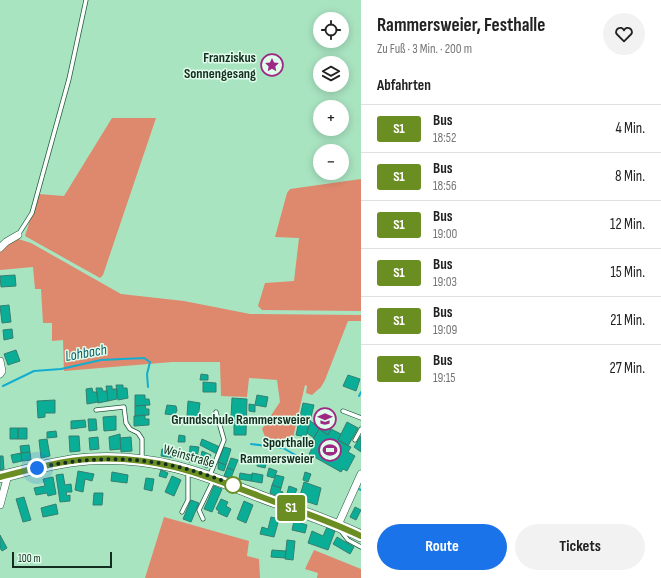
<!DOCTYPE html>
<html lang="de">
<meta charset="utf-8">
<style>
body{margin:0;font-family:"Sofia Sans Condensed",sans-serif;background:#f2f2f2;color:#222;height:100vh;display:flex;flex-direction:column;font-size:15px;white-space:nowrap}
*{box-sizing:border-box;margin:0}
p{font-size:13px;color:#767676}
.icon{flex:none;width:22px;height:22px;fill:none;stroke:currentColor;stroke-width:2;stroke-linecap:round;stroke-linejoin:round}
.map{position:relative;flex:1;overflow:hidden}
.side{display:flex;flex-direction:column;background:#fff;width:300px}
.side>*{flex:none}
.badge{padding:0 8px;border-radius:3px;font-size:14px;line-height:26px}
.controls{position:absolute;left:313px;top:12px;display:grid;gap:8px}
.controls a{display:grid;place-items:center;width:36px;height:36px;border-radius:50%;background:#fff;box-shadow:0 2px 10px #0003;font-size:20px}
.scale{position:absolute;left:12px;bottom:10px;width:100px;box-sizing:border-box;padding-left:4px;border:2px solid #152d20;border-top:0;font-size:11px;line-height:14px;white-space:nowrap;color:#152d20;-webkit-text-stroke:3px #e0fdeb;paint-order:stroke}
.you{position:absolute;width:20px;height:20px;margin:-10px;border:3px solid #fff;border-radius:50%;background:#1a73e8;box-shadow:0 0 0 6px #1a73e833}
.map>.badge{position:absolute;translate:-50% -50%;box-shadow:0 0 0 2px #fff}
h2{padding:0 16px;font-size:15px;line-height:36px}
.round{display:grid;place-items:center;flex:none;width:42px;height:42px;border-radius:21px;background:#f2f2f2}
.summary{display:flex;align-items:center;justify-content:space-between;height:68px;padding:0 16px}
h1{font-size:19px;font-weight:700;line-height:30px}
.primary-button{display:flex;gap:8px;margin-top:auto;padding:8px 16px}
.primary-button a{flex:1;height:46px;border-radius:24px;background:#1a73e8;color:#fff;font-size:16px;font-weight:700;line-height:46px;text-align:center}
.primary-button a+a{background:#f2f2f2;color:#222}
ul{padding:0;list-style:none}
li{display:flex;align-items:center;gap:12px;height:48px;padding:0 16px;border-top:1px solid #e0e0e0}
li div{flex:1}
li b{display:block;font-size:15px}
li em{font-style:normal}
li .badge{min-width:44px;font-weight:700;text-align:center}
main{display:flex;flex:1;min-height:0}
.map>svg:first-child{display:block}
.green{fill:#de886d}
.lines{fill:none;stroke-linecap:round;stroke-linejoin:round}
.stream{stroke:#13aecf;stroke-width:2}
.building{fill:#0aae97;stroke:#357f70}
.lane-casing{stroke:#215b3e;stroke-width:5}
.street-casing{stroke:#215b3e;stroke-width:8}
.secondary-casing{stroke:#215b3e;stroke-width:12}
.lane{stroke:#fff;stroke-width:3.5}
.street{stroke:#fff;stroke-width:7}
.secondary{stroke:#fff;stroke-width:11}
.line-casing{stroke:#fff;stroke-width:9}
.line{stroke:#6b8e23;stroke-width:6}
.walk{stroke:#152d20;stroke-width:4;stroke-dasharray:0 7.2}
.stop-dot{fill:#fff;stroke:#6b8e23;stroke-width:2}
.labels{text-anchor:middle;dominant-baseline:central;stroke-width:3;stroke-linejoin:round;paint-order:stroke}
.poi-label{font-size:14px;font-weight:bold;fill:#152d20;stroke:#e0fdeb;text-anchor:end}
.street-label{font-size:14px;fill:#152d20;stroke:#e0fdeb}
.water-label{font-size:15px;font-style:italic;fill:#115b6d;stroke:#e0fdeb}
</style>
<main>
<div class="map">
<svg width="361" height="578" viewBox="0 0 361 578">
<rect width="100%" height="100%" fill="#a9e4c1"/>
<path class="green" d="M112 118H156L103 275 100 278 25 236 38 194 64 196Z
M361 179V311L262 310 258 306 265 283 294 281 299 238 275 237 287 193 290 189Z
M15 238 31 243 121 294 184 301 250 314 361 315V321H348L325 380 321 387 312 395 306 393 307 386 305 385 292 442 266 439 262 429 280 402 277 380 249 378 247 397 221 396 220 362H172L64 371 63 340 52 341V323H43L41 289H35L33 267 0 270V250Z
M164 517 249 541 247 556 259 559 260 578H145Z
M314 550 361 569V578H317L318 573 305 569Z"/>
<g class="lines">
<path class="stream" d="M3 386 34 371 61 369 101 360 144 358 150 362 147 374 148 387
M359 396 361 392
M251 444 283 448 299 457
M359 489 361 490"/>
</g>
<path class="building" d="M15 275 16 286 1 287 0 276Z
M9 305 11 322 2 323 0 306Z
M12 329 13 338 4 340 3 330Z
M16 350 20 361 8 365 4 354Z
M201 374 208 375V380H200Z
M348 375 360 379 356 391 343 386Z
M203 382 216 383V392H203Z
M116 385H123V388H127L128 398 118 400Z
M106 386H112V389H117V399L108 401Z
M92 388 93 392H97L98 402 87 404 86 389Z
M96 388H102L103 391H107L108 401 98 403Z
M135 395H145V399H149L150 405 135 406Z
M257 395 268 397 266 407 255 405Z
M232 398 247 399 246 435H234V419L231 418Z
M55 400V413H45V417L38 418 37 401Z
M188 401 200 403 198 418 187 416Z
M303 403 314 405 306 437 296 435Z
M249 404 255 405V412L249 411Z
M145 405 146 409H149V415L135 416V406Z
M167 405 176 406 177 410 175 415 165 414Z
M145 415V419H149V425L134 426V416Z
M116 416V430L104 431 103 417Z
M181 417 188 418 187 424H180Z
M88 419H96L97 430 89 431Z
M85 420 86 427 71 429V421Z
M310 421 320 427 314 438 307 433Z
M347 422 358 428 348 446 338 440Z
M322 424 331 429 328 435 319 429Z
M10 428H18V439H10Z
M18 428H27V439H18Z
M319 429 328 435 331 429 341 434 338 440 351 447 348 452 355 456 347 471 343 469 341 472 309 454 316 441 313 439Z
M56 431 57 437 47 438V432Z
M120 434 121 449 110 450 109 437Z
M179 435 185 436V442H178Z
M69 436H79L80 451 70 452Z
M361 436V452L354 447Z
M98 437 99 449 90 450 89 438Z
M131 437 132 451 121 452 120 438Z
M47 439 50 456 41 458 39 440Z
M202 439 220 447 217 454 200 445Z
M29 445 30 452 21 453 20 446Z
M190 446 199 447 196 463 189 462Z
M224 447 231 449 226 465 218 462Z
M162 449 169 450 168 457 161 456Z
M169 450 181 451V458L168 457Z
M202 451 211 455 209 459 201 456Z
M30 452 31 460 22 461 21 453Z
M21 453 22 461 13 463 11 455Z
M198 455 211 459 207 468 196 463Z
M0 456H3L4 469 0 470Z
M231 458 238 460 234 470 227 468Z
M258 461 266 464 265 468 257 466Z
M218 462 226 465 224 471 218 469Z
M227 468 234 470 231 478 224 476Z
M269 468 277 471 274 478 267 476Z
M161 470 168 473 166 478 159 476Z
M78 471 94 474 92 481 85 479 83 492 75 490Z
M112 472 128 475 127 483 111 481Z
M305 472 311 474 308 482 303 480Z
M240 473 252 475 251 481 239 479Z
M252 473 263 475 262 483 251 481Z
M63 474 65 485 71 484 72 492H66L67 496 70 495V501L60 502 56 475Z
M276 475 284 477 281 488 272 485Z
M172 476 181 480 174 496 165 492Z
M53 477 56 494 48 496 47 493 36 495 34 488 45 486 43 479Z
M146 478 154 479 152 491 144 489Z
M304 482 321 488 317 505 299 499Z
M272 485 281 488 280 491 283 492 281 497 270 493Z
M214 486 222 489 212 512 204 509Z
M289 486 297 489 293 499 286 497Z
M94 493H103L102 505H93Z
M24 497 31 520 23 522 16 499Z
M221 499 228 502 226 506 231 509 227 517 218 513 219 511 216 509Z
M191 500 199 503 191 522 183 519Z
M244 501 253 505 246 523 237 519Z
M56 504 58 514 43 517 41 508Z
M355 507 361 510 356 520 350 517Z
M271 517 279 519 274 537 260 534 262 527 268 529Z
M294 521 307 525 305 533 292 530Z
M327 527 335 531 328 550 308 543 312 531 323 536Z
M0 535 7 548 2 551 0 548Z
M337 537 354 547 350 554 333 544Z
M287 540 295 541 293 560 285 559Z
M272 550 286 551 285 558 271 557Z"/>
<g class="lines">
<g class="lane-casing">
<path id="lane" d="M18 235 32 213 69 79 86 0
M96 410 124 407 126 423 130 429 138 433 142 439V459
M343 411 361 418
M355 440 361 429
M210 475 224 440 216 412
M182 512 188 500V473
M203 519 199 510 213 481
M341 531 348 540 361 547"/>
</g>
<g class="street-casing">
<path id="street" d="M0 248 6 242 18 235
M0 361 2 371 0 374
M0 505 8 475
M338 525 361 474"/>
</g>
<g class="secondary-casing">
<path id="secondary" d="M0 477C29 470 59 461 89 459 155 455 199 472 259 496 293 509 328 520 361 536"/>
</g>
<use href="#lane" class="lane"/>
<use href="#street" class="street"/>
<use href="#secondary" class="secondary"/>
</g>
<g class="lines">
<g class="line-casing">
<path id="line" d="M0 477C29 470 59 461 89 459 154 455 200 473 259 496 293 509 328 520 361 536"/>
</g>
<use href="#line" class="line"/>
<path class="walk" d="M37 468C106 452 170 458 233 485"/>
</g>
<defs>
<g id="sight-ring" transform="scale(1.15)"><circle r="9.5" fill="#e0fdeb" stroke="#9d2984" stroke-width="1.5"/><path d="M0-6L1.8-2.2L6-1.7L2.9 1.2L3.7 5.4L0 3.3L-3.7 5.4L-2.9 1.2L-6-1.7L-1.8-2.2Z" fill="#9d2984"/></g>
<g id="school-ring" transform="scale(1.15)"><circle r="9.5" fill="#e0fdeb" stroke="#9d2984" stroke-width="1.5"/><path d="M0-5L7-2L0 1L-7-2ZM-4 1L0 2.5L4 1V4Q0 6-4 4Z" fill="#9d2984"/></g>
<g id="stadium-ring" transform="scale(1.15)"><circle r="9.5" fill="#e0fdeb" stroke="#9d2984" stroke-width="1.5"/><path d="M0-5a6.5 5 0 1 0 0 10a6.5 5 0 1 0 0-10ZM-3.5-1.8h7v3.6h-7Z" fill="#9d2984"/></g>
</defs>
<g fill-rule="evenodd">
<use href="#sight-ring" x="272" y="65"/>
<use href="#school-ring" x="325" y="419"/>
<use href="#stadium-ring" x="330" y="450"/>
</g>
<circle class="stop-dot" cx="233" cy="485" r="8"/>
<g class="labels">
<g class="poi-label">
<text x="256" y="57">Franziskus<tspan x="256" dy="16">Sonnengesang</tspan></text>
<text x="310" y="419">Grundschule Rammersweier</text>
<text x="314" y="442">Sporthalle<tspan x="314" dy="16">Rammersweier</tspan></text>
</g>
<g class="street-label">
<text transform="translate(189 456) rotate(16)">Weinstraße</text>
</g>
<g class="water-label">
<text transform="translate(86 353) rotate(-10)">Lohbach</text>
</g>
</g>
</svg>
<div class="controls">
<a><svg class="icon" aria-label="locate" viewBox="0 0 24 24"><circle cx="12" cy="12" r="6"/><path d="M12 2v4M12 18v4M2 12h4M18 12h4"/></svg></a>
<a><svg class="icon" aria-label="layers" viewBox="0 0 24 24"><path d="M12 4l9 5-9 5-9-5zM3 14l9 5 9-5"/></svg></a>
<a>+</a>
<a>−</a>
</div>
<div class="scale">100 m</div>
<div class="you" style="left:37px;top:468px"></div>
<b class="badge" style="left:291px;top:508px;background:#6b8e23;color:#fff">S1</b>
</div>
<section class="side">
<div class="summary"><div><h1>Rammersweier, Festhalle</h1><p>Zu Fuß · 3 Min. · 200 m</p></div><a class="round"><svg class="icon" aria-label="heart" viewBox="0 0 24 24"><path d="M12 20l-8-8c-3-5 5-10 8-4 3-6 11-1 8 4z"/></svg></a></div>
<h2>Abfahrten</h2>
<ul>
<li><span class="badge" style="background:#6b8e23;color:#fff">S1</span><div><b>Bus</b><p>18:52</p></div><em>4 Min.</em></li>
<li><span class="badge" style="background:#6b8e23;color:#fff">S1</span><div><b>Bus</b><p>18:56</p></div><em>8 Min.</em></li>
<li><span class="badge" style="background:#6b8e23;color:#fff">S1</span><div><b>Bus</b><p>19:00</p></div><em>12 Min.</em></li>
<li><span class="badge" style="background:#6b8e23;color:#fff">S1</span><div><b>Bus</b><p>19:03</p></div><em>15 Min.</em></li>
<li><span class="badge" style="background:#6b8e23;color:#fff">S1</span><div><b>Bus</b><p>19:09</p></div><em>21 Min.</em></li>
<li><span class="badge" style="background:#6b8e23;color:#fff">S1</span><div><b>Bus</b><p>19:15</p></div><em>27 Min.</em></li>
</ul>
<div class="primary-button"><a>Route</a><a>Tickets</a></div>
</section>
</main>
